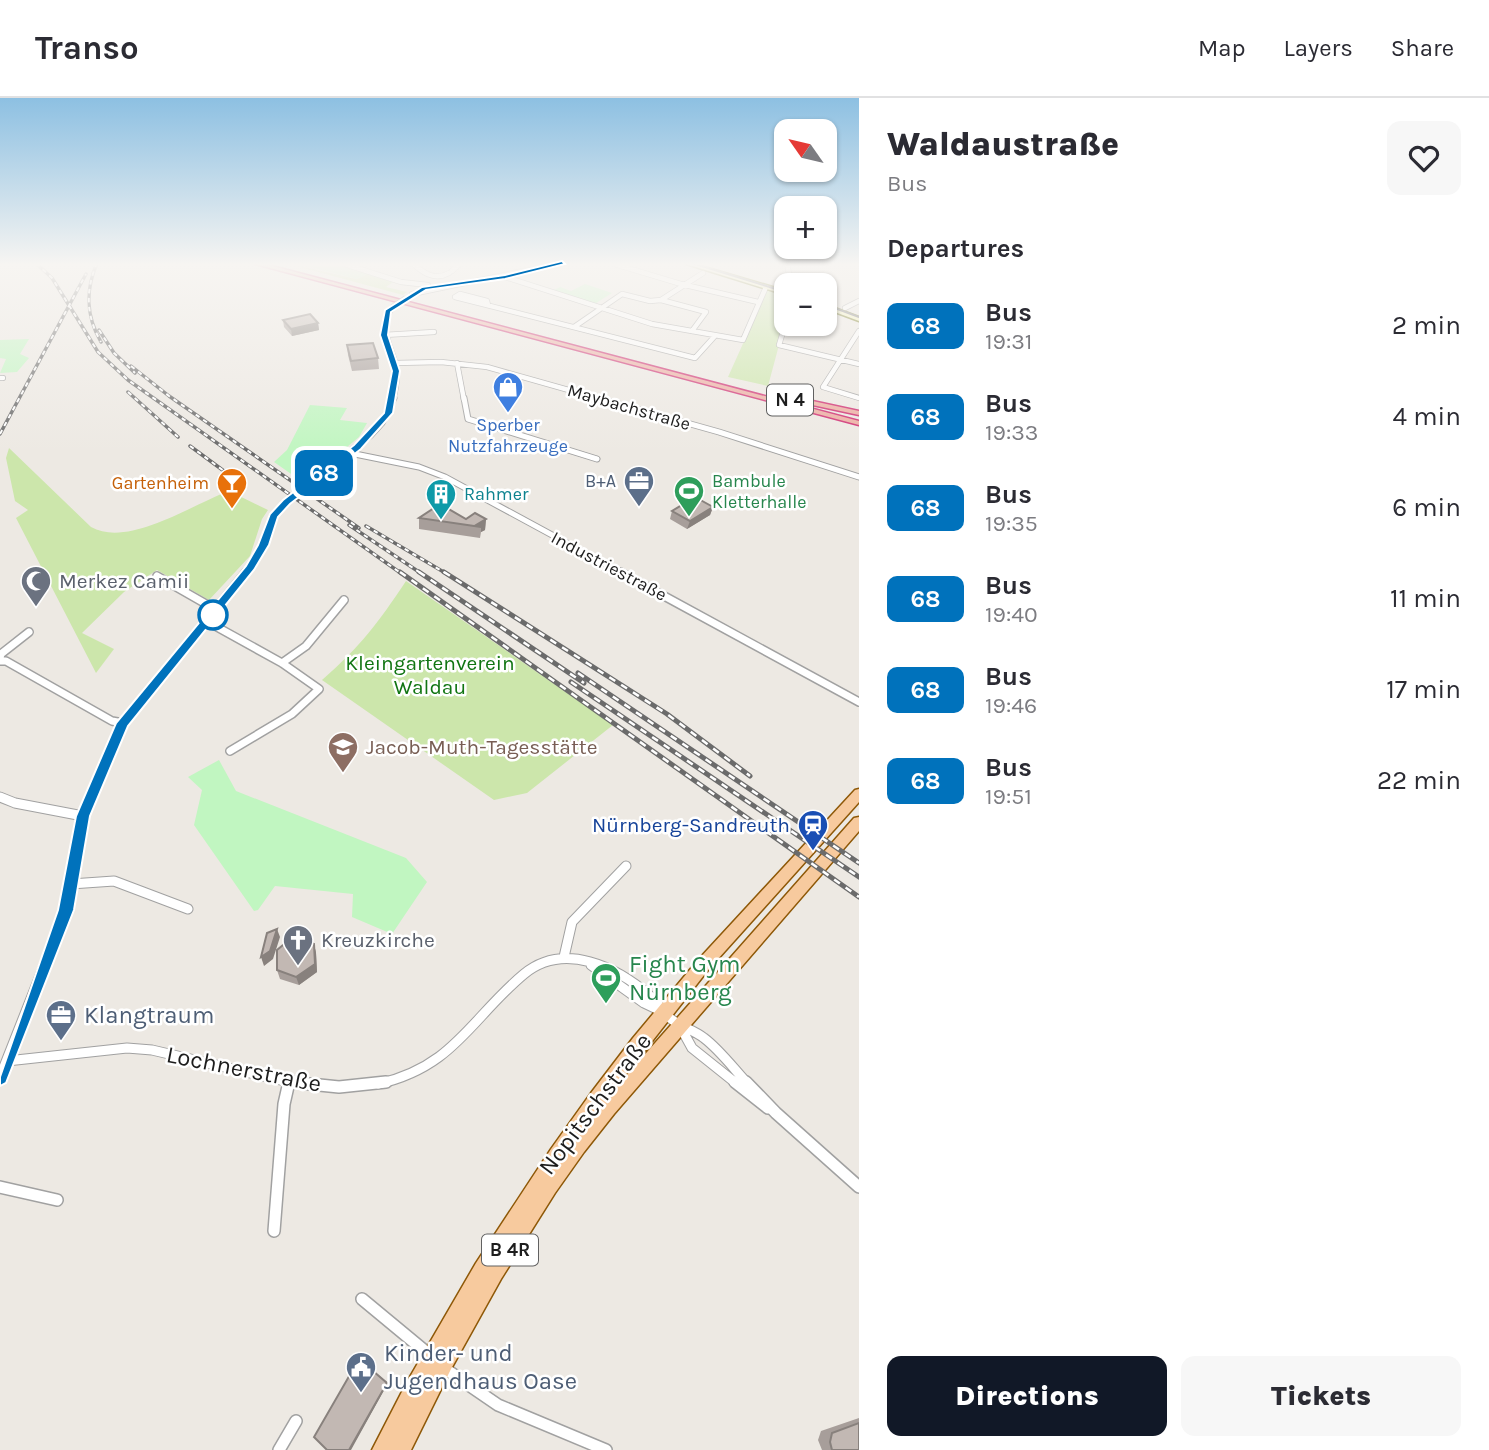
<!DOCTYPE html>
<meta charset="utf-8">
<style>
body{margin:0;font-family:Karla,sans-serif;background:#f7f7f7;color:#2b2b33;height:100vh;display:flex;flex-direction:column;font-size:26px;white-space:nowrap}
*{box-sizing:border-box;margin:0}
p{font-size:23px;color:#7c7c81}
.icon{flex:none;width:38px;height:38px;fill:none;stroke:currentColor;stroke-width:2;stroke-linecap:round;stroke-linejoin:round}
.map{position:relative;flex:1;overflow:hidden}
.panel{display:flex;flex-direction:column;background:#fff;width:630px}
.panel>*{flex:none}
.badge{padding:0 14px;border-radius:10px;font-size:24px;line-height:46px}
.needle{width:46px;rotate:304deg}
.fabs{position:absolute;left:774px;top:21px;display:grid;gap:14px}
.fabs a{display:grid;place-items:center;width:63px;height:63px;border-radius:14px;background:#fff;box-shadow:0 2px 5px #0004;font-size:35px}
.map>.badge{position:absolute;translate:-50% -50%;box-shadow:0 0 0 4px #fff}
h2{padding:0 28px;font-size:26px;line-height:63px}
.round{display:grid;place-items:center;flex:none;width:74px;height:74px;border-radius:14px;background:#f7f7f7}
.head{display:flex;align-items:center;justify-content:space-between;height:119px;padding:0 28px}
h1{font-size:33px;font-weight:800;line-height:52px}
.primary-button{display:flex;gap:14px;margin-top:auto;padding:14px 28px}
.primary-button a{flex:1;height:80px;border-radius:14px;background:#111827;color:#fff;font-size:28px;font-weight:800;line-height:80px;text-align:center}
.primary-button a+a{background:#f7f7f7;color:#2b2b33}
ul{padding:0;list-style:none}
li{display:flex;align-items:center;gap:21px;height:91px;padding:0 28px}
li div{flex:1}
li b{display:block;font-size:26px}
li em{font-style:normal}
li .badge{min-width:77px;font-weight:700;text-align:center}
header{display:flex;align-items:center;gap:42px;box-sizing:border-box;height:98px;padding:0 35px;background:#fff;border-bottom:2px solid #e1e1e2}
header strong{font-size:33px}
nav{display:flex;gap:38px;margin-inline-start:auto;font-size:24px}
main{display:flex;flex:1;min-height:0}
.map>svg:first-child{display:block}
.grass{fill:#cce6ab}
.park{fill:#c1f6c1}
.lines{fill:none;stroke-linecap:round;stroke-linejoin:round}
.minor-far4-casing{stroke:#a1a1a1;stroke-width:6}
.minor-far3-casing{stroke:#a1a1a1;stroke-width:7}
.minor-far2-casing{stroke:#a1a1a1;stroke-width:10}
.minor-far1-casing{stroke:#a1a1a1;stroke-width:11}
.minor-casing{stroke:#a1a1a1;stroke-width:14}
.secondary-casing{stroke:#696d0a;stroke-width:3}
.primary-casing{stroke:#8e5807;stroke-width:3}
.trunk-casing{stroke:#cf2c70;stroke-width:3}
.minor-far4{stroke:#fff;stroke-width:4.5}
.minor-far3{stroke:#fff;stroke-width:5}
.minor-far2{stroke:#fff;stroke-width:7}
.minor-far1{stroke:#fff;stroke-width:9}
.minor{stroke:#fff;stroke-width:11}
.secondary{fill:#f6f5b8;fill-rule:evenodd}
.primary{fill:#f7ca9e;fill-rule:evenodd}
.trunk{fill:#ecaca0;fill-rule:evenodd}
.tram{stroke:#6b6b6b;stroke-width:2}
.rail-far1-casing{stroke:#6b6b6b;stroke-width:3.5}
.rail-casing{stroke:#6b6b6b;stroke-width:5}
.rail-far1{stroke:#fff;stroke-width:2;stroke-dasharray:4.5;stroke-linecap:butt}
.rail{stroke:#fff;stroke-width:2.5;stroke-dasharray:7;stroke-linecap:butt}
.minor-bridge-casing{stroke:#a1a1a1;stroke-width:6;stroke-linecap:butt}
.minor-bridge{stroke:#fff;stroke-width:4.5}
.wall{fill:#a79e9a}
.shaded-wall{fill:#88817d}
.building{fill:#c2b8b3;stroke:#88817d;stroke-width:2}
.line{fill:#0072bc;stroke:#fff;stroke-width:2}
.stop-dot{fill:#fff;stroke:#0072bc;stroke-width:3.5}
.labels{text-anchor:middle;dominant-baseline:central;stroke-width:5;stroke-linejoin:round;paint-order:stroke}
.far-street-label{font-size:18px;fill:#1d1d1d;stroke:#fff}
.far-shop-label{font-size:18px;fill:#366cbe;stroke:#fff}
.far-service-label{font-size:18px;fill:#4e5e75;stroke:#fff;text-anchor:end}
.far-leisure-label{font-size:18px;fill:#27864d;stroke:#fff;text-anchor:start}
.far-food-label{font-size:18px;fill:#c56008;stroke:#fff;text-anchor:end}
.far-culture-label{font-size:18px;fill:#0d838f;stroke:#fff;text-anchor:start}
.shield{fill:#fff;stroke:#616161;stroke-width:2}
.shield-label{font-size:19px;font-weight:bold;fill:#1d1d1d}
.worship-label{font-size:21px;fill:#5b616d;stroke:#fff;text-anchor:start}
.park-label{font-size:21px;fill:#117512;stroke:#fff}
.education-label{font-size:21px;fill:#785e54;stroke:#fff;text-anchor:start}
.transit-label{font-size:21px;fill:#164399;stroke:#fff;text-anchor:end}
.near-leisure-label{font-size:24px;fill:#27864d;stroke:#fff;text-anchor:start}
.near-service-label{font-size:24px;fill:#4e5e75;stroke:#fff;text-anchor:start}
.near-street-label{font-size:24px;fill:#1d1d1d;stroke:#fff}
</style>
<header>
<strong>Transo</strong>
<nav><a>Map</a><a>Layers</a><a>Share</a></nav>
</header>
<main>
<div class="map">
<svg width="859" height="1352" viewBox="0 0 859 1352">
<rect width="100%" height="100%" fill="#ede9e3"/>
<path class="grass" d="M285 165 357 181 369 175 393 184 386 189 407 194 403 197Z
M767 192 786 197V221L768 288 728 279Z
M9 350 91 429C128 450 191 407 229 393L268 412 262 421 250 458 209 502 157 472 124 494 82 535 114 551 96 575 16 420 28 412 15 403 6 360Z
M406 483 613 627 527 695 494 702 322 582C361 548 378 525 406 483Z"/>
<path class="park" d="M294 165H333L369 175 357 181Z
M585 186 612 195 593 207 552 193 560 189 571 193Z
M29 241 20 256 29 260 17 274 0 275 6 261 0 260V242Z
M310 307 347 310 340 322 367 325 359 339 304 385 274 364 287 352Z
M219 662 236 693 406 760 427 784 392 836 352 819 353 796 275 788 258 812 254 813 194 727 202 692 188 679Z"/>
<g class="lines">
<g class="minor-far4-casing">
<path id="minor-far4" d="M341 165 401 184 428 187
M412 165C423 175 435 183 449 175
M611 165 681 186 758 204
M452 173 461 165
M505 179 652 226 743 242 766 189
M779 189 790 182 787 165
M412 196 562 165
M661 202 703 175
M488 207 487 203 460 196 455 199 695 260 714 239
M393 209C377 229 391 246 396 268 398 279 396 291 393 302
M845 210 859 203
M786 224 779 247 859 266
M574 229 622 196 650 203 661 202 706 214 692 233
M859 233 823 289 859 300
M384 237 434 234
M395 265 441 264 487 269 604 302
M457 265 464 302
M0 280H3"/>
</g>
<g class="minor-far3-casing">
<path id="minor-far3" d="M464 300 468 321 597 361
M598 300 719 334 859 379
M350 355 419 369 445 379 624 476
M245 476 255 462 274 419 286 404 371 337 382 325 394 300"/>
</g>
<g class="minor-far2-casing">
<path id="minor-far2" d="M620 474 859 604
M157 478 206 506 219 509
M208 524 282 565 319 591 292 616 230 653
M0 560 1 556 29 534
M0 563H6L112 623 123 625
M282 565 306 548 344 502
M91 700 123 625 246 474"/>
</g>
<g class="minor-far1-casing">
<path id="minor-far1" d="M0 699 15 705 83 718
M71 786 114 783 188 811
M564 859 572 824 626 768
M591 867 644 905 663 914
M681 930 692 950 737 986
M7 963 127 950 152 952 289 984 308 986
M0 979 66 812 83 718 92 698
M378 986C454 969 471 920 524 876 564 843 617 869 650 898 658 904 663 914 671 921 681 929 694 932 704 940 720 952 734 971 748 986"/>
</g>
<g class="minor-casing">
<path id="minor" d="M290 984 339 989 386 984
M735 984 768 1010
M746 984 776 1015 859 1089
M0 1089 57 1102
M274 1133 284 1006 289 984
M362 1201 432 1259
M441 1268 498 1307 606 1352
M279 1352 296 1323"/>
</g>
<g class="secondary-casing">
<path id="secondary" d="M683 165H691L786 193V197Z
M824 206 859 219V223L824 210Z"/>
</g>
<g class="primary-casing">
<path id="primary" d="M859 691V704L708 872 617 988 854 720 859 719V733L614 1016 584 1054 555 1095 501 1181 451 1271 411 1352H372L407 1284 476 1165 551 1051 591 995 633 940 698 862 855 692Z"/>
</g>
<g class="trunk-casing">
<path id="trunk" d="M251 165H261L859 323V327Z
M794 299 859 313V317L794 303Z"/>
</g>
<use href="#minor-far4" class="minor-far4"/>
<use href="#minor-far3" class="minor-far3"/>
<use href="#minor-far2" class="minor-far2"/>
<use href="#minor-far1" class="minor-far1"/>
<use href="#minor" class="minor"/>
<use href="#secondary" class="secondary"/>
<use href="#primary" class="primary"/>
<use href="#trunk" class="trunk"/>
<path class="tram" d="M692 165 786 194
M824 206 859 219"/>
<g class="rail-far1-casing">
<path id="rail-far1" d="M36 165 52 180 98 254 128 282 402 476
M97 165C85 193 86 218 101 244
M99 232 114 255 135 275
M131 268 169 298 359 430
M128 294 178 339
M0 336 86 176
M190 348 228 376
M349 427 422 476
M366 428 447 476"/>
</g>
<g class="rail-casing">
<path id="rail" d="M400 474 859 799
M419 474 584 585
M444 474 667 616 750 678
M578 575 859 765
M571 584 859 779"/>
</g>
<use href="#rail-far1" class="rail-far1"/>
<use href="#rail" class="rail"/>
<g class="minor-bridge-casing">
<path id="minor-bridge" d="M393 209 406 200"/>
</g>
<use href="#minor-bridge" class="minor-bridge"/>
</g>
<path class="wall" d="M283 222 318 225 319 232 292 238 284 229Z
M347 247 378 260 379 271 352 273 348 257Z
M713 409 710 417 687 431 670 421 672 413Z
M419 420 486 421 485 432 481 434 480 440 419 431Z
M314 846 316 855 317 874 299 887 280 881 277 872Z
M859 1320V1352H822L818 1342 821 1333Z"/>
<path class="shaded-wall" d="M318 225 319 232 292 238 291 231Z
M713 409 710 417 687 431 690 423Z
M486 421 485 432 481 434V429L476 427Z
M277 831 280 839 273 861 264 868 261 859Z
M314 846 316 855 317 874 299 887 296 879Z
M359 1261 388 1285 351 1352H349Z"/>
<path class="building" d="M310 216 318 225 291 231 283 222Z
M373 245 378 260 351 263 347 247Z
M695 399 713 409 690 423 672 413Z
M440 406 466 421 475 415 486 421 476 427 481 429 419 420Z
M277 831 270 853 261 859 267 835Z
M294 838 314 846 315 866 296 879 277 872V852Z
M359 1261 387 1285 349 1352H327L314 1339Z
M859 1325V1352H832L830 1344 832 1335Z"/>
<linearGradient id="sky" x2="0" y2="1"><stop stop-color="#8dc0e2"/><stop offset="0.47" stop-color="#f7f5f2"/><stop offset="1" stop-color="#f7f5f2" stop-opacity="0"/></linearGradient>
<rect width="859" height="354" fill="url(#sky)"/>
<path class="line" d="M562 163 565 166 505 181 426 192 391 214 388 237 400 273 393 315 361 351 290 406 278 419 269 447 254 472 128 628 90 718 74 812 6 985 0 988V979L58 812 76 718 116 625 246 468 258 447 270 416 283 402 354 347 384 315 392 273 380 237 385 212 422 189 505 177Z"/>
<defs>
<g id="shop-pin" transform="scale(1.575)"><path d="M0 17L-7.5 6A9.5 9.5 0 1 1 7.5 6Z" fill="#3f7fe0" stroke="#fff"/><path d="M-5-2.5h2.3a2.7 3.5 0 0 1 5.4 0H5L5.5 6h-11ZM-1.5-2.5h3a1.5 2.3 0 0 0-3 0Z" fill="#fff"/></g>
<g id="office-pin" transform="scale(1.575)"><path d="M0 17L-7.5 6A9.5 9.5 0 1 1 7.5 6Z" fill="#5c6f8a" stroke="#fff"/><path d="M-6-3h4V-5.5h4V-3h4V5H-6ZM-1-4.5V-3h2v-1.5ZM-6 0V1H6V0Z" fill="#fff"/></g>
<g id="bar-pin" transform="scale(1.575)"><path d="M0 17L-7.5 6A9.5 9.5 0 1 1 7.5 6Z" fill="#e8710a" stroke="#fff"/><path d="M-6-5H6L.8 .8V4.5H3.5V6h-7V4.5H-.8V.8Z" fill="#fff"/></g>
<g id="stadium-pin" transform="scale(1.575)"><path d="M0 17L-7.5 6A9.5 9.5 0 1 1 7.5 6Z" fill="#2e9e5b" stroke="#fff"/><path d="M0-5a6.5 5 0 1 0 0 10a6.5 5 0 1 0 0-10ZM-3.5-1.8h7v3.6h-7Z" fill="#fff"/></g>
<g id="building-pin" transform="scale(1.575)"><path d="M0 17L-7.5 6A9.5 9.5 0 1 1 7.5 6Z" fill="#0f9aa8" stroke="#fff"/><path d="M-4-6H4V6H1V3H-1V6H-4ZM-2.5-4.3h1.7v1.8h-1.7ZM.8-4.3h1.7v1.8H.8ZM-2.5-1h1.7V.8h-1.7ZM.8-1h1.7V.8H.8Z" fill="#fff"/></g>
<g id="mosque-pin" transform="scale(1.575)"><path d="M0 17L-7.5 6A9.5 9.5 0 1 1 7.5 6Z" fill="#6b7280" stroke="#fff"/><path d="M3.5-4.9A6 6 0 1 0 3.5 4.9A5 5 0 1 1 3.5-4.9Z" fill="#fff"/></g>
<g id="school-pin" transform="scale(1.575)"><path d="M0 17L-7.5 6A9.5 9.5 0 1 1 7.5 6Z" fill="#8d6e63" stroke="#fff"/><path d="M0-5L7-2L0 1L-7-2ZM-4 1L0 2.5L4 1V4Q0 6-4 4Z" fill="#fff"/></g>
<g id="station-pin" transform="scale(1.575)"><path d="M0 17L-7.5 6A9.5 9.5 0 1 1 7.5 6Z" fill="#1a4fb4" stroke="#fff"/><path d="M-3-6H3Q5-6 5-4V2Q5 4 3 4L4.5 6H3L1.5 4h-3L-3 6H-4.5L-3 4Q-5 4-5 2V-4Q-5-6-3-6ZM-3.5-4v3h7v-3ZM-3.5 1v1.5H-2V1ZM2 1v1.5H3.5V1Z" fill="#fff"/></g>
<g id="church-pin" transform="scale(1.575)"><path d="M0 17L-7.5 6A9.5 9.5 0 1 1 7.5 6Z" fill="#6b7280" stroke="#fff"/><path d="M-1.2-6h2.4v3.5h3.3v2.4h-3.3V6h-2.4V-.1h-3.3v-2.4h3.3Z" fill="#fff"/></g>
<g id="civic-pin" transform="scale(1.575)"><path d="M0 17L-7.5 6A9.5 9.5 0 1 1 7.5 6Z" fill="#5c6f8a" stroke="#fff"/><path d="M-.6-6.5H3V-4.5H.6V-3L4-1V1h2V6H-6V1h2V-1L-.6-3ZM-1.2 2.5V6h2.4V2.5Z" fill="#fff"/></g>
</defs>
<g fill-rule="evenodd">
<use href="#shop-pin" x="508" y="289"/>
<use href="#office-pin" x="639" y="383"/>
<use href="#bar-pin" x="232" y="385"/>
<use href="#stadium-pin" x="689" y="393"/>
<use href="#building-pin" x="441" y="396"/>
<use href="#mosque-pin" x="36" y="483"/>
<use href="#school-pin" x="343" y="649"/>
<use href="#station-pin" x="813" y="727"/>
<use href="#church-pin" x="298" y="842"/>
<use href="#stadium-pin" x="606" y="880"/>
<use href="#office-pin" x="61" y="917"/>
<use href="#civic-pin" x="361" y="1269"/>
</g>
<circle class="stop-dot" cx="213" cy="517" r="14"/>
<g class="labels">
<g class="far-street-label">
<text transform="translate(629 309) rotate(16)">Maybachstraße</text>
<text transform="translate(609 468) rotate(28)">Industriestraße</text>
</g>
<g class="far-shop-label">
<text x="508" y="327">Sperber<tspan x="508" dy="21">Nutzfahrzeuge</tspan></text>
</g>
<g class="far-service-label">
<text x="616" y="383">B+A</text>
</g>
<g class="far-leisure-label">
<text x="712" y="383">Bambule<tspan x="712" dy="21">Kletterhalle</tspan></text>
</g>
<g class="far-food-label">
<text x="209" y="385">Gartenheim</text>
</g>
<g class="far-culture-label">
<text x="464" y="396">Rahmer</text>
</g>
<g class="shield">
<rect x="767" y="286.5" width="46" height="31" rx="5"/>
<rect x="482" y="1136.5" width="56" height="31" rx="5"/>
</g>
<g class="shield-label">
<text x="790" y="302">N 4</text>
<text x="510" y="1152">B 4R</text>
</g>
<g class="worship-label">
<text x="59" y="483">Merkez Camii</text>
<text x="321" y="842">Kreuzkirche</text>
</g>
<g class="park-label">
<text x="430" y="565">Kleingartenverein<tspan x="430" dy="24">Waldau</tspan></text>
</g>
<g class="education-label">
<text x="366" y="649">Jacob-Muth-Tagesstätte</text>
</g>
<g class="transit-label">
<text x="790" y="727">Nürnberg-Sandreuth</text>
</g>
<g class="near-leisure-label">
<text x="629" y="866">Fight Gym<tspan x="629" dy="28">Nürnberg</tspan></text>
</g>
<g class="near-service-label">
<text x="84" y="917">Klangtraum</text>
<text x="384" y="1255">Kinder- und<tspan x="384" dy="28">Jugendhaus Oase</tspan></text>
</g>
<g class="near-street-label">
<text transform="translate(244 971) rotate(11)">Lochnerstraße</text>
<text transform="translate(595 1006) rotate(-53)">Nopitschstraße</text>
</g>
</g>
</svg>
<div class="fabs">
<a><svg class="needle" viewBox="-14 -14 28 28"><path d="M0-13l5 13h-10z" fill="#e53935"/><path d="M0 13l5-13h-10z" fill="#7c7c81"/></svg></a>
<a>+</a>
<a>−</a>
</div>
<b class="badge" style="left:324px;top:375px;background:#0072bc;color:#fff">68</b>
</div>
<section class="panel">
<div class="head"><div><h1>Waldaustraße</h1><p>Bus</p></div><a class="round"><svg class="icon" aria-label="heart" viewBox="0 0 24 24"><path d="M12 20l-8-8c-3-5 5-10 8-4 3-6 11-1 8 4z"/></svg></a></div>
<h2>Departures</h2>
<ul>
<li><span class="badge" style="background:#0072bc;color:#fff">68</span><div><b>Bus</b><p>19:31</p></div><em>2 min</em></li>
<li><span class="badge" style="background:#0072bc;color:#fff">68</span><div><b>Bus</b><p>19:33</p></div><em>4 min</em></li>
<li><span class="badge" style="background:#0072bc;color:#fff">68</span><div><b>Bus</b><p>19:35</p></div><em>6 min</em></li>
<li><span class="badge" style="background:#0072bc;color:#fff">68</span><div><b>Bus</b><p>19:40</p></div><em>11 min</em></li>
<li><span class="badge" style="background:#0072bc;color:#fff">68</span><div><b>Bus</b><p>19:46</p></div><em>17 min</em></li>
<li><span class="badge" style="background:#0072bc;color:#fff">68</span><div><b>Bus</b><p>19:51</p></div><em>22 min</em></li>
</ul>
<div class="primary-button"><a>Directions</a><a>Tickets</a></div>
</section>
</main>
